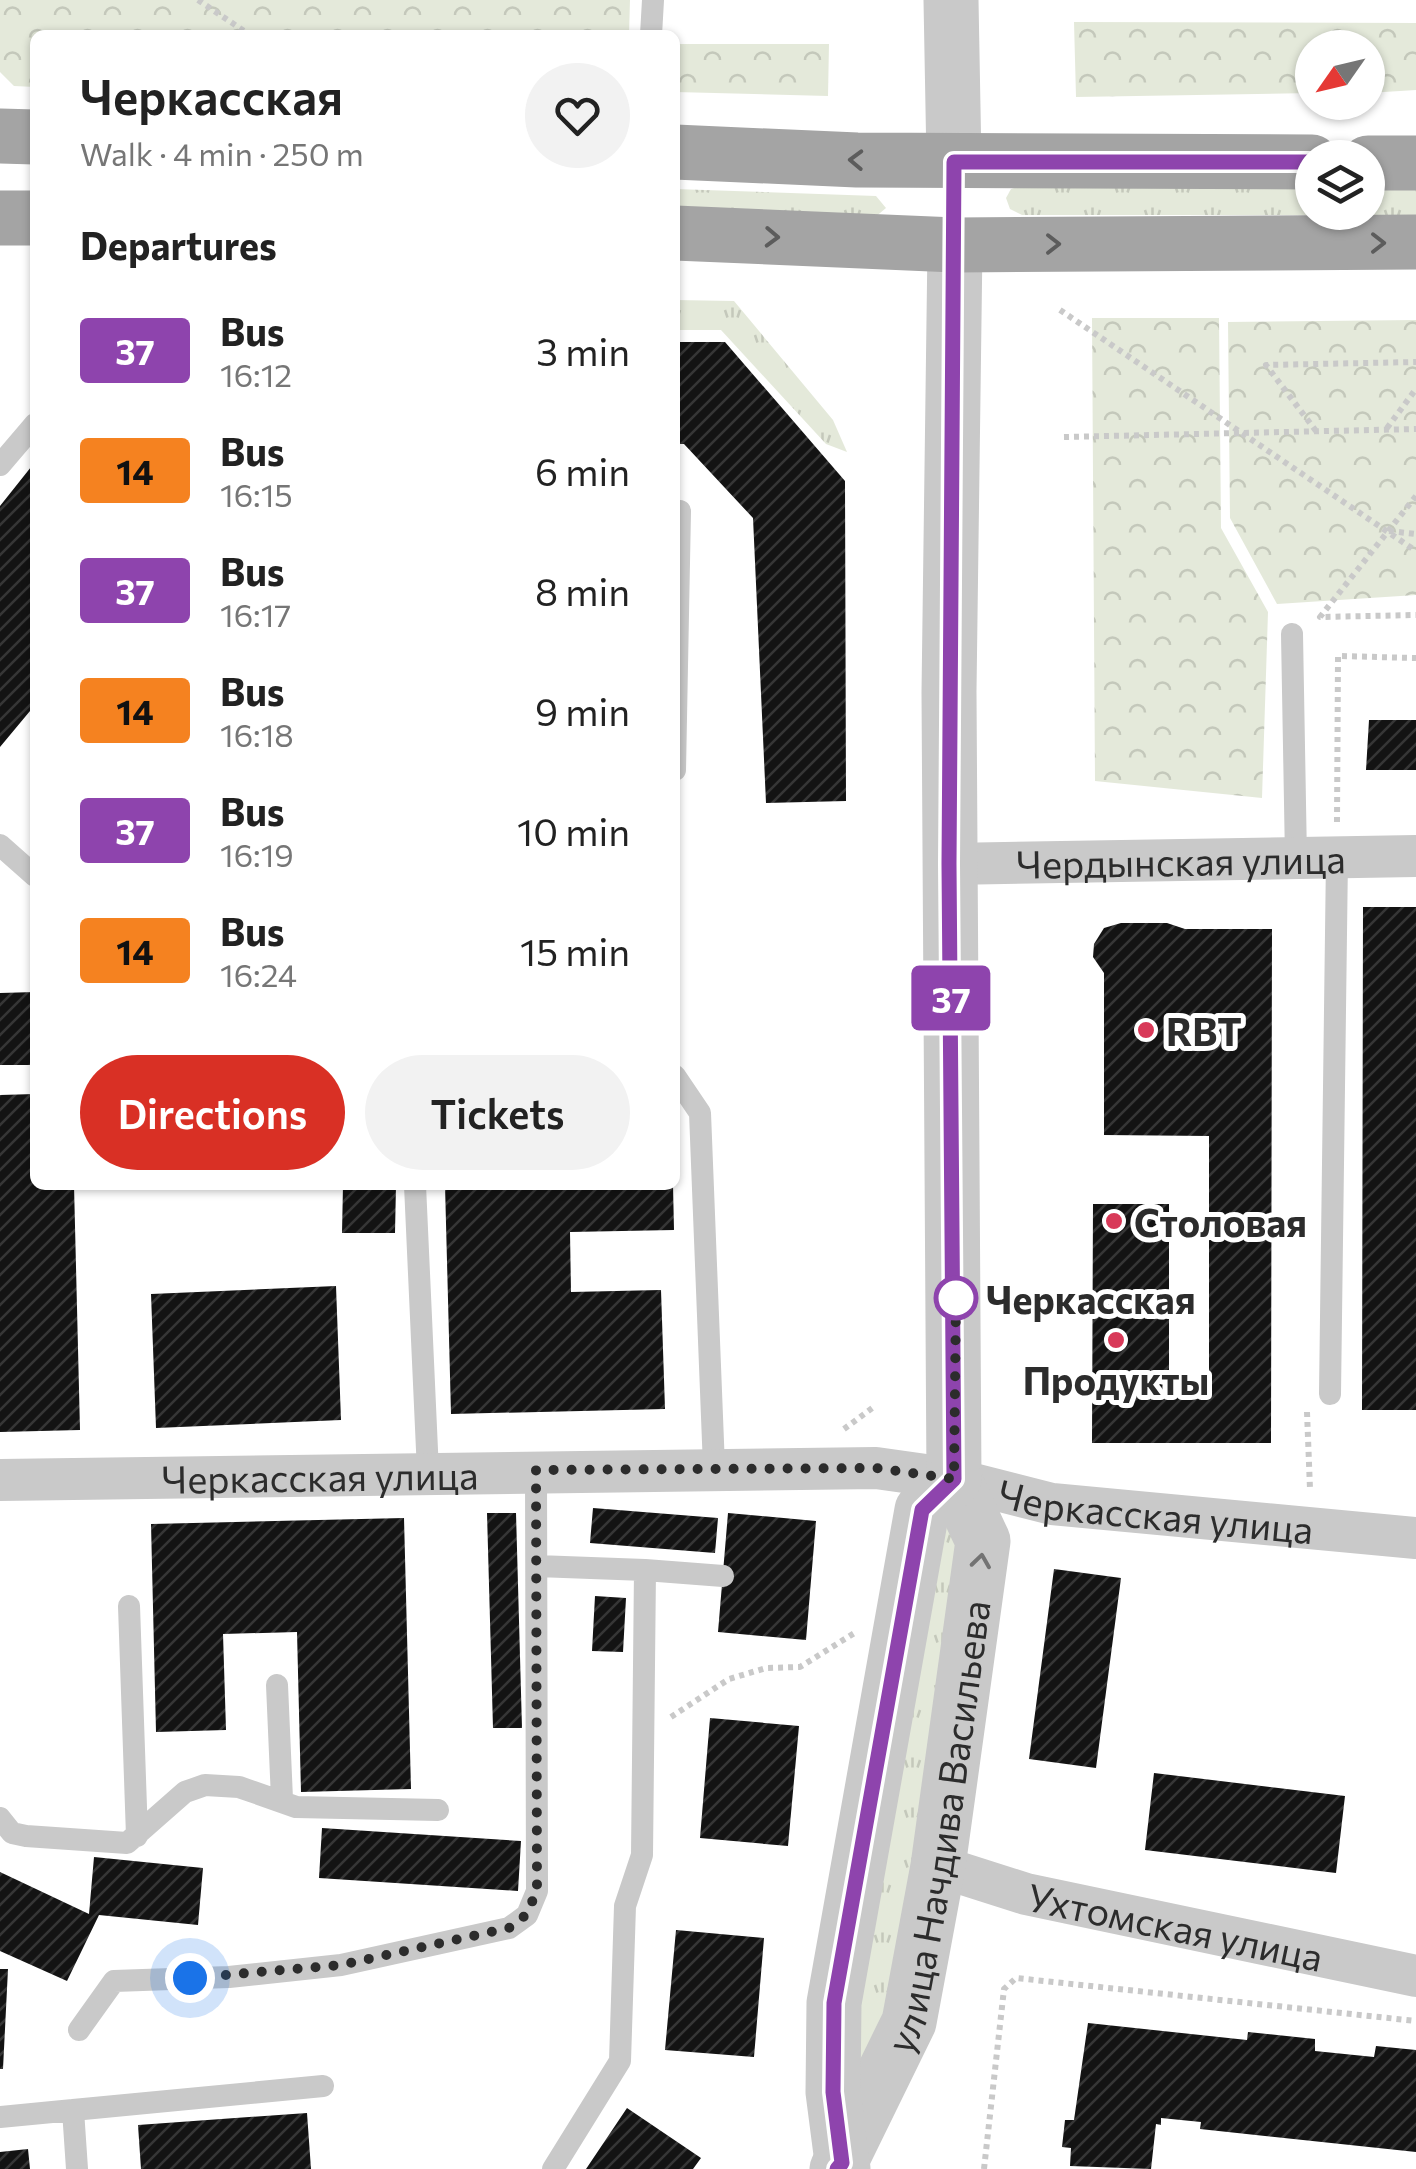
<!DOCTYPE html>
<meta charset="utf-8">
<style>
body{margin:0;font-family:Commissioner,sans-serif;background:#f2f2f2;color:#222;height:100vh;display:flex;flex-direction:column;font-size:38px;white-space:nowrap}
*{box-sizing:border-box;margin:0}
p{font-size:32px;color:#767676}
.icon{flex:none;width:55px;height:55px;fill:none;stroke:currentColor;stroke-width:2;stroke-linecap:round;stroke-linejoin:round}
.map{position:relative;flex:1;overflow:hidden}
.drawer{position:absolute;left:30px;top:30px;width:650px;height:1160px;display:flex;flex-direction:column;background:#fff;border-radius:15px;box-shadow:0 2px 8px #0004}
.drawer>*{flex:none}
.badge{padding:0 20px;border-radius:8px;font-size:35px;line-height:65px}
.needle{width:65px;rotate:236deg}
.fabs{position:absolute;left:1295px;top:30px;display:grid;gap:20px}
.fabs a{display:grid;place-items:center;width:90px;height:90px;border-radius:50%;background:#fff;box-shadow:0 2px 8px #0004;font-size:50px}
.you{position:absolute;width:50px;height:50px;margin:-25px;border:8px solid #fff;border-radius:50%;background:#1a73e8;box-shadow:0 0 0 15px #1a73e833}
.map>.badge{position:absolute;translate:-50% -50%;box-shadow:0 0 0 5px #fff}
h2{padding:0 50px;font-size:38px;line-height:90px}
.round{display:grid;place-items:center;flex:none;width:105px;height:105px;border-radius:52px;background:#f2f2f2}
.overview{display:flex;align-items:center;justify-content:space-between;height:170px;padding:0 50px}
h1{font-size:48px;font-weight:600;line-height:75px}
.action{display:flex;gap:20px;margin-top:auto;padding:20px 50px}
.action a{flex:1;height:115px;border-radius:60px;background:#d93025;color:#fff;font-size:40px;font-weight:600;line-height:115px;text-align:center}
.action a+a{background:#f2f2f2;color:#222}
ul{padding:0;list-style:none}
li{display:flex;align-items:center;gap:30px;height:120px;padding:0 50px}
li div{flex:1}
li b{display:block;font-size:38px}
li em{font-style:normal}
li .badge{min-width:110px;font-weight:700;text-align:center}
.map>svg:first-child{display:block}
.grass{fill:url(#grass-tufts)}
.forest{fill:url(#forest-crowns)}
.building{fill:url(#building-hatch)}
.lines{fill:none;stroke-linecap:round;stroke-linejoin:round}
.path{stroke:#c9c9c9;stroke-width:6;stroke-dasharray:5 5;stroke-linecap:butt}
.service{stroke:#c9c9c9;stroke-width:22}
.minor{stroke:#c9c9c9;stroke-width:42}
.tertiary{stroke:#c9c9c9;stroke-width:55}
.primary{stroke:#a4a4a4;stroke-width:55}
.oneway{stroke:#5c5c5c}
.oneway2{stroke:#737373}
.line-casing{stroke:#fff;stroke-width:22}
.line{stroke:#8e44ad;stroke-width:15}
.walk{stroke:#2c2c2c;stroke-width:10;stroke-dasharray:0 18}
.poi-dot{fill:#d83958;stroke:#fff;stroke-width:4}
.stop-dot{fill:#fff;stroke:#8e44ad;stroke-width:5}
.labels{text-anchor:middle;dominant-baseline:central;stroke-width:10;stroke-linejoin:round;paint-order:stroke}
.street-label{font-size:38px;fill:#2c2c2c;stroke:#fff}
.poi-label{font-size:38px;font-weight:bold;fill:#2c2c2c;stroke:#fff;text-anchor:start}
.stop-label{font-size:38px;font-weight:bold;fill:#2c2c2c;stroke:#fff;text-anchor:start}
</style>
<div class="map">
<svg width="1416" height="2169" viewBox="0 0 1416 2169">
<defs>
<pattern id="grass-tufts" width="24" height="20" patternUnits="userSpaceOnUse" patternTransform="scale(2.5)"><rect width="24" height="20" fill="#e4e9da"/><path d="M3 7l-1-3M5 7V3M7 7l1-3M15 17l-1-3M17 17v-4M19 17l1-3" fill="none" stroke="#c4c8bb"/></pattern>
<pattern id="forest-crowns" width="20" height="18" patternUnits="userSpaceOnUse" patternTransform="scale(2.5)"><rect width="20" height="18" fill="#e4e9da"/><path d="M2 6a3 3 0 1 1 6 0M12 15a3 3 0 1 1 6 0" fill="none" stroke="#c4c8bb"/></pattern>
<pattern id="building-hatch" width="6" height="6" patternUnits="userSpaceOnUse" patternTransform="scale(2.5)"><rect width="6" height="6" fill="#131313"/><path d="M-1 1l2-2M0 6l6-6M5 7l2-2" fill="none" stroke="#363636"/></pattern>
</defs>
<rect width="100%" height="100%" fill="#fff"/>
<path class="grass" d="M1024 185H1312V212H1368V185H1416V215H1022L1010 209 1006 198 1011 189Z
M675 189 876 196 886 208 874 218 675 211Z
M675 300 734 301 833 420 847 452 826 444 721 330H675Z
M937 1513 967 1524 907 1961 844 2100Z"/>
<path class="forest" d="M0 0H630L629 35H35V87L14 86 0 72Z
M1074 22 1416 23V90L1368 93V48H1312V93L1076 97Z
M675 44H829L828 96 675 92Z
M1092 318H1219L1221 528 1268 612 1262 798 1095 781Z
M1416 320V595L1277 604 1230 518 1228 322Z"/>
<path class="building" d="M675 342H725L845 481 846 801 766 803 753 518 684 444H675Z
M35 462V705L0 747V506Z
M1369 720H1416V770H1366Z
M1363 907H1416V1410H1362Z
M1121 923H1167L1185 929H1272L1271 1443H1092L1093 1204H1169V1393L1209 1394V1136L1104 1135V973L1093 957 1094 944 1104 928Z
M35 992V1065H0V993Z
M35 1094V1185H74L80 1430 0 1432V1095Z
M343 1185H396L395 1233H342Z
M445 1185H673L674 1230 570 1232 571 1292 661 1290 665 1409 451 1414Z
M336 1286 341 1420 156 1428 151 1294Z
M593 1508 718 1518 715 1553 590 1543Z
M487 1513H516L522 1728H493Z
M728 1513 816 1521 806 1640 718 1632Z
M404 1518 411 1789 301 1792 297 1632 223 1634 226 1730 156 1732 151 1524Z
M1054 1569 1121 1578 1096 1768 1029 1759Z
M595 1596 626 1598 623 1652 592 1651Z
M710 1718 799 1726 788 1846 700 1838Z
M1154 1773 1345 1796 1336 1873 1145 1850Z
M322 1828 521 1841 518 1891 319 1878Z
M94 1857 203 1868 198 1925 99 1915 67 1981 0 1951V1872L89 1914Z
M676 1930 764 1938 754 2057 665 2050Z
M0 1969H8L3 2069H0Z
M1088 2023 1247 2040 1248 2032 1315 2039V2051L1374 2057 1376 2046 1416 2050V2152L1200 2129 1201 2122 1161 2118V2125L1156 2124 1151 2169 1070 2166 1071 2148 1062 2147 1065 2120H1074Z
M627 2108 701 2158 693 2169H586Z
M307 2113 311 2169H141L138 2125Z
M28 2149 30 2169H0V2152Z"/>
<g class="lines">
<path class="path" d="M198 0 250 35
M1060 310 1416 551
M1387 428 1416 389
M1316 431 1266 365 1416 362
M1064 437 1416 429
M1416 496 1320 617 1416 615
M1389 531 1416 534
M1337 822 1338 656 1416 658
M1307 1412 1310 1489
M844 1429 875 1406
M671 1717 729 1679 766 1668 800 1667 856 1632
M984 2169 1004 1989 1016 1978 1416 2021"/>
<path class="service" d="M651 35 653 0
M0 465 35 424
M1292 634 1296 859
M675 770 680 511
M0 845 35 876
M675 1076 700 1113 714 1467
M415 1185 428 1472
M1330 1394 1337 857
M537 1566 645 1570 642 1855 625 1906 620 2061 553 2169
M645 1570 723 1576
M129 1606 137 1836
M277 1685 282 1799
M0 1818 12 1833 26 1836 127 1843 185 1792 205 1785 239 1787 296 1807 438 1810
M79 2030 114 1981 229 1977 341 1965 509 1928 527 1915 537 1891 536 1470
M73 2110 323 2086
M0 2117 73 2110 77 2169"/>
<g class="minor">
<path id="s1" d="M949 864 1416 856"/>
<path id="s2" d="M0 1480 876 1468 954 1479 1052 1504 1416 1538"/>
<path id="s3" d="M938 1866 1026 1894 1416 1976"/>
</g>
<g class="tertiary">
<path d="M951 0 954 162"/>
<path id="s4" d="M837 2169 909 2022 938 1866 983 1541 954 1479 949 692 955 245"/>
<path d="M843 2169 833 2092 834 2003 922 1510 954 1479"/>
</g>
<path class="primary" d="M0 136 35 137
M675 152 857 160 1312 162
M1368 163H1416
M0 218H35
M675 233 955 245 1416 242"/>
</g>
<defs><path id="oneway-chevron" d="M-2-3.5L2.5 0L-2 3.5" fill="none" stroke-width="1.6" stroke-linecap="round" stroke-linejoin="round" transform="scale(2.5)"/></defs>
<g class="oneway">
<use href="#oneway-chevron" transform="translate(856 160) rotate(-178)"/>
<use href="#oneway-chevron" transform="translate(772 237) rotate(2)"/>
<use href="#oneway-chevron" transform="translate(1378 243)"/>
<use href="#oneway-chevron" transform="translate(1053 244)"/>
</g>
<use class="oneway2" href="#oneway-chevron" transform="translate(981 1561) rotate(-82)"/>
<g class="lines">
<g class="line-casing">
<path id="line" d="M837 2169 842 2163 833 2092 834 2003 922 1510 954 1479 949 864 954 162H1312"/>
</g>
<use href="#line" class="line"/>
<path class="walk" d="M190 1978 341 1965 509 1928 526 1915 537 1891 536 1470 876 1468 954 1479 956 1298"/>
</g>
<g class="poi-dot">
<circle cx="1146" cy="1030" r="10"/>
<circle cx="1114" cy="1221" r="10"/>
<circle cx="1116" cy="1340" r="10"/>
</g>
<circle class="stop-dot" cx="956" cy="1298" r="20"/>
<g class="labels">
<g class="street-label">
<text stroke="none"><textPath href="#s1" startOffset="232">Чердынская улица</textPath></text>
<text stroke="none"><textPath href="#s2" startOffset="320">Черкасская улица</textPath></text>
<text stroke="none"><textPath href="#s2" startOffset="1160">Черкасская улица</textPath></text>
<text stroke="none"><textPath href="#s4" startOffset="362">улица Начдива Васильева</textPath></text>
<text stroke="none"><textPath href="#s3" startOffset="245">Ухтомская улица</textPath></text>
</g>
<g class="poi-label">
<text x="1166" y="1030">RBT</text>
<text x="1134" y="1221">Столовая</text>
<text x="1116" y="1379" text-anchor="middle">Продукты</text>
</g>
<g class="stop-label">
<text x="986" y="1298">Черкасская</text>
</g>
</g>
</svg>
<div class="fabs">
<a><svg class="needle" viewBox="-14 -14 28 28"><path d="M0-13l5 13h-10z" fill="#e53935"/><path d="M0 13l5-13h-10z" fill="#767676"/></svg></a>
<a><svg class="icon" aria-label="layers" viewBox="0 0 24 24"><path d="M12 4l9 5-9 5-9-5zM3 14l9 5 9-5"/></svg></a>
</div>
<div class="you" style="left:190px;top:1978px"></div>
<b class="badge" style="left:951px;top:998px;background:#8e44ad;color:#fff">37</b>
<section class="drawer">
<div class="overview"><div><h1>Черкасская</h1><p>Walk · 4 min · 250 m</p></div><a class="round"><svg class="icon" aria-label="heart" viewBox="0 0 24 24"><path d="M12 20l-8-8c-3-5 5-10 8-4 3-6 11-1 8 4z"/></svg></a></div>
<h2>Departures</h2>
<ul>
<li><span class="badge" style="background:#8e44ad;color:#fff">37</span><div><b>Bus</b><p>16:12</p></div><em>3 min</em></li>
<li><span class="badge" style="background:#f58220;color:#111">14</span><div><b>Bus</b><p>16:15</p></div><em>6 min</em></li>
<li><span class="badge" style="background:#8e44ad;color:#fff">37</span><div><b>Bus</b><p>16:17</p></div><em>8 min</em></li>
<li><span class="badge" style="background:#f58220;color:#111">14</span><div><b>Bus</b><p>16:18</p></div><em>9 min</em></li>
<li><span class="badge" style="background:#8e44ad;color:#fff">37</span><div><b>Bus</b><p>16:19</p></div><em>10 min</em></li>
<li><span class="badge" style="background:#f58220;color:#111">14</span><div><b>Bus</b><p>16:24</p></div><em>15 min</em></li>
</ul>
<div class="action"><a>Directions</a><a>Tickets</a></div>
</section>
</div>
